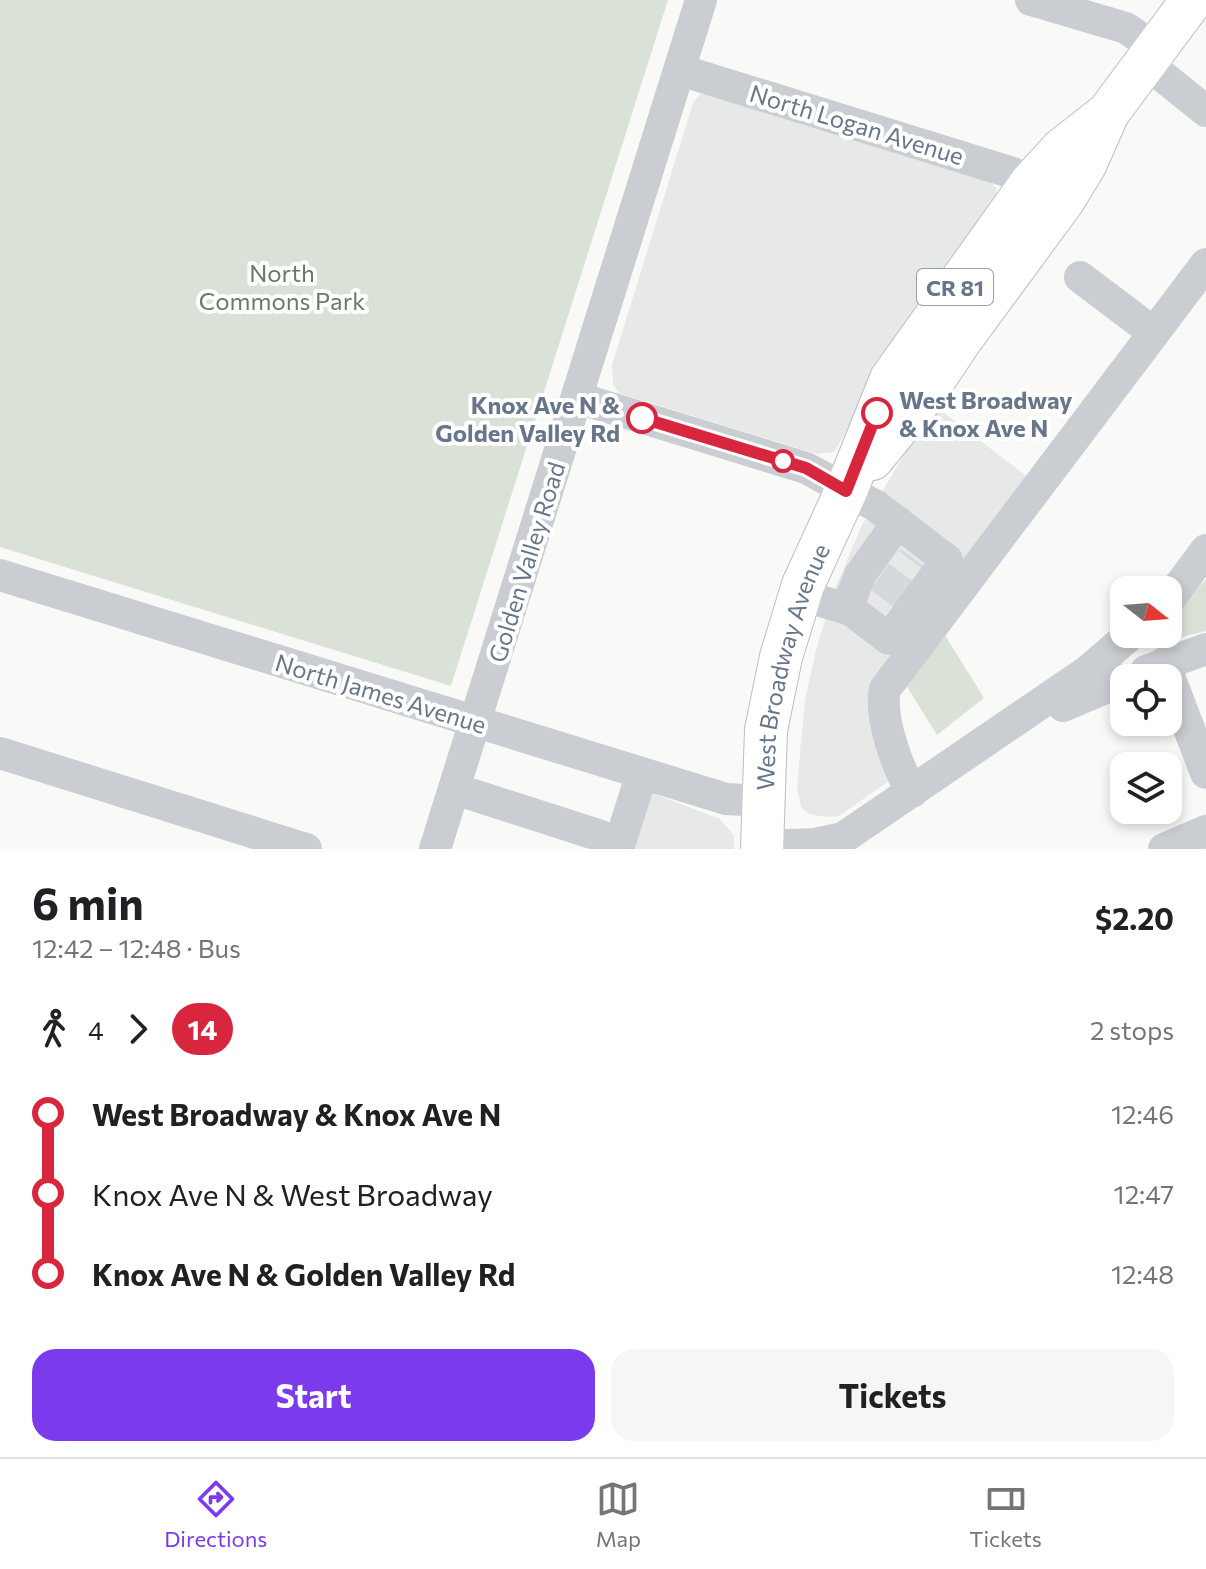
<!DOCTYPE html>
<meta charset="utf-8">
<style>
body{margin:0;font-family:Commissioner,sans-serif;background:#f6f6f6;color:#202124;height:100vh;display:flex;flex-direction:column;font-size:30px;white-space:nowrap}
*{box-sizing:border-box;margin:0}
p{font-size:26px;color:#757577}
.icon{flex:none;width:44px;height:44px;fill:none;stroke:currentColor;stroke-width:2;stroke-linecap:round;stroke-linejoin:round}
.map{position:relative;height:849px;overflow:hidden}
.drawer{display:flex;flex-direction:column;background:#fff;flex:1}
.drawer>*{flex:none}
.badge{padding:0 16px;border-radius:26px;font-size:28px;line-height:52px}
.needle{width:52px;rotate:107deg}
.fabs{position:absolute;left:1110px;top:576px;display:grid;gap:16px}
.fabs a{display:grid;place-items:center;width:72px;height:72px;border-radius:16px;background:#fff;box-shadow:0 4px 12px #0003;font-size:40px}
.map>.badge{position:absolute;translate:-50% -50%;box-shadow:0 0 0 4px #fff}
.legs{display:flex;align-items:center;gap:12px;height:88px;padding:0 32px;font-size:26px}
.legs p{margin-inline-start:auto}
.headline{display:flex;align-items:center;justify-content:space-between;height:136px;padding:0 32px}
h1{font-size:44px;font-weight:700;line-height:60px}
.button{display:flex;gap:16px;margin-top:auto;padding:16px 32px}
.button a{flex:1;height:92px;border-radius:24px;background:#7c3aed;color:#fff;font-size:32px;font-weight:700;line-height:92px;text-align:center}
.button a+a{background:#f6f6f6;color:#202124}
ul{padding:0 32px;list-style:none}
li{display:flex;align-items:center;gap:28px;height:80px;font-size:30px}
li i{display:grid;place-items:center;width:12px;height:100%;margin:0 10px;background:currentColor}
li i::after{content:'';width:20px;height:20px;margin:-10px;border:6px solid;border-radius:50%;background:#fff}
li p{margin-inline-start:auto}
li:first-child i{background:linear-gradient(#0000 50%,currentColor 0)}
li:last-child i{background:linear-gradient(currentColor 50%,#0000 0)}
.dock{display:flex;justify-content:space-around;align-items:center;height:112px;border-top:2px solid #e0e0e0;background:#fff;font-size:22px;color:#757577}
.dock a{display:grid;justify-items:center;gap:4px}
.dock .selected{color:#7c3aed}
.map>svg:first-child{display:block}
.built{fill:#e7e9e8}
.green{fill:#dae2d8}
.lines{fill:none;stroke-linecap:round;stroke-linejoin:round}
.minor-tunnel{stroke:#d4d9dc;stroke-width:32;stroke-dasharray:32 16;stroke-linecap:butt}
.major-casing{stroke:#bbbec3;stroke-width:44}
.minor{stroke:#cacdd1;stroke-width:32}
.major{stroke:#fff;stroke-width:42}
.line-1-casing{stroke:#fff;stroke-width:18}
.line-1{stroke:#d7263d;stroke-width:12}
.stop-1-dot{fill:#fff;stroke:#d7263d;stroke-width:4}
.labels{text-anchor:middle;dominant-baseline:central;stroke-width:8;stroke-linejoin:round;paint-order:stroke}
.shield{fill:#fff;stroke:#959fad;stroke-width:2}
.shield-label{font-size:22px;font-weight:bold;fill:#67768a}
.street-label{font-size:24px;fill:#67768a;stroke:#fff}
.park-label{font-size:24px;fill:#657b63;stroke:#fff}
.stop-label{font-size:24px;font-weight:bold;fill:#67768a;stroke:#fff;text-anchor:start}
</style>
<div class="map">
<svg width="1206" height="849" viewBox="0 0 1206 849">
<rect width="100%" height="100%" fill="#f9faf7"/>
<path class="built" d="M708 90 991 182 996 188 998 199 887 363 834 452 817 454 619 393 613 385 612 365 693 103 700 94Z
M934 405 1035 483 881 688 892 779 839 816 825 817 809 814 801 807 797 787 805 700 816 650 833 593 862 525Z
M631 785 720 819 734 835V849H611Z"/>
<path class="green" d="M0 0H668L451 686 0 547Z
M1206 579V631L1166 641 1168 622Z
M943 632 984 698 937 735 904 682Z"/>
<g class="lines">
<path class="minor-tunnel" d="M883 599 913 558"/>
<g class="major-casing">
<g id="major">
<path d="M872 459 922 398 960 341 1063 201 1085 165 1108 113 1192 0"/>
<path id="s1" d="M762 849 766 730 781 657 803 585 846 491 891 379 1031 183 1062 149 1108 113"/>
</g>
</g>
<path class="minor" d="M1031 0 1126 28 1156 49
M1146 63 1206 111
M680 70 1013 173 1031 183
M1080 277 1154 333
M578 398 806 468 876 506 947 560 889 639 851 610 800 595
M0 575 726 799 763 801
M1168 601 1206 550
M847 609 860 575 898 522
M1164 663 1206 773
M1146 671 1206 649
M1063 706 1124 680
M0 753 306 849
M455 789 601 836
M912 792C897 767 879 717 885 689L1206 264
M762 846 815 844 843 838 1088 671 1131 634
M435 849 701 0
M618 849 642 773
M1164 849 1206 831"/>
<use href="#major" class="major"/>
</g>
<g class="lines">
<g class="line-1-casing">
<path id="line-1" d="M642 418 806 468 846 491 877 413"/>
</g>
<use href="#line-1" class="line-1"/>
</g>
<g class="stop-1-dot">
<circle cx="877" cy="413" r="14"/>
<circle cx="642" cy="418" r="14"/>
<circle cx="783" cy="461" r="10"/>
</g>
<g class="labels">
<rect class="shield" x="917" y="269" width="76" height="36" rx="6"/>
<g class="shield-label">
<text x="955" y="287">CR 81</text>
</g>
<g class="street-label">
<text transform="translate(857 124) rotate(17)">North Logan Avenue</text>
<text transform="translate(526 562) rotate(-73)">Golden Valley Road</text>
<text stroke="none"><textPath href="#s1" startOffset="186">West Broadway Avenue</textPath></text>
<text transform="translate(381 693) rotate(17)">North James Avenue</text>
</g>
<g class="park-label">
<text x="282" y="272">North<tspan x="282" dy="28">Commons Park</tspan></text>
</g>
<g class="stop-label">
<text x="899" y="399">West Broadway<tspan x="899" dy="28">&amp; Knox Ave N</tspan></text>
<text x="620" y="404" text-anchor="end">Knox Ave N &amp;<tspan x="620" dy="28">Golden Valley Rd</tspan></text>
</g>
</g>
</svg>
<div class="fabs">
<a><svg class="needle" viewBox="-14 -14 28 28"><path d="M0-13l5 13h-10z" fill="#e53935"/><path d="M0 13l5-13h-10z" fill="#757577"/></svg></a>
<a><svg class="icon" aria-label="locate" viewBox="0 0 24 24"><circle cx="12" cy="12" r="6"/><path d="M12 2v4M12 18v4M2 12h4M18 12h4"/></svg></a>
<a><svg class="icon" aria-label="layers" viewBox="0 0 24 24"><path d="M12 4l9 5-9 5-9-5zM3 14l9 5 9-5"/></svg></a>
</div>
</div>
<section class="drawer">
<div class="headline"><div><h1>6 min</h1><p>12:42 – 12:48 · Bus</p></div><b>$2.20</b></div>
<div class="legs"><svg class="icon" aria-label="walk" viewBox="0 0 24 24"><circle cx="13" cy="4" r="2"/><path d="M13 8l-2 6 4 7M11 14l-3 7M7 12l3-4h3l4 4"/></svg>4<svg class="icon" aria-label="forward" viewBox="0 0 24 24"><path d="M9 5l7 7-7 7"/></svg><b class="badge" style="background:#d7263d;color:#fff">14</b><p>2 stops</p></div>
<ul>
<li><i style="color:#d7263d"></i><b>West Broadway &amp; Knox Ave N</b><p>12:46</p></li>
<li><i style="color:#d7263d"></i><span>Knox Ave N &amp; West Broadway</span><p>12:47</p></li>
<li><i style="color:#d7263d"></i><b>Knox Ave N &amp; Golden Valley Rd</b><p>12:48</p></li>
</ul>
<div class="button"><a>Start</a><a>Tickets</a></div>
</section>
<nav class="dock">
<a class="selected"><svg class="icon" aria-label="directions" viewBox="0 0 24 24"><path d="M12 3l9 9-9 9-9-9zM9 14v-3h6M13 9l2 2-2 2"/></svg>Directions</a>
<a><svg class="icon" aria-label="map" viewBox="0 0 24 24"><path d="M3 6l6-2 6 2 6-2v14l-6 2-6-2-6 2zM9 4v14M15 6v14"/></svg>Map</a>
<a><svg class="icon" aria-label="tickets" viewBox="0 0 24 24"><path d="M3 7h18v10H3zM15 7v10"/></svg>Tickets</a>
</nav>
